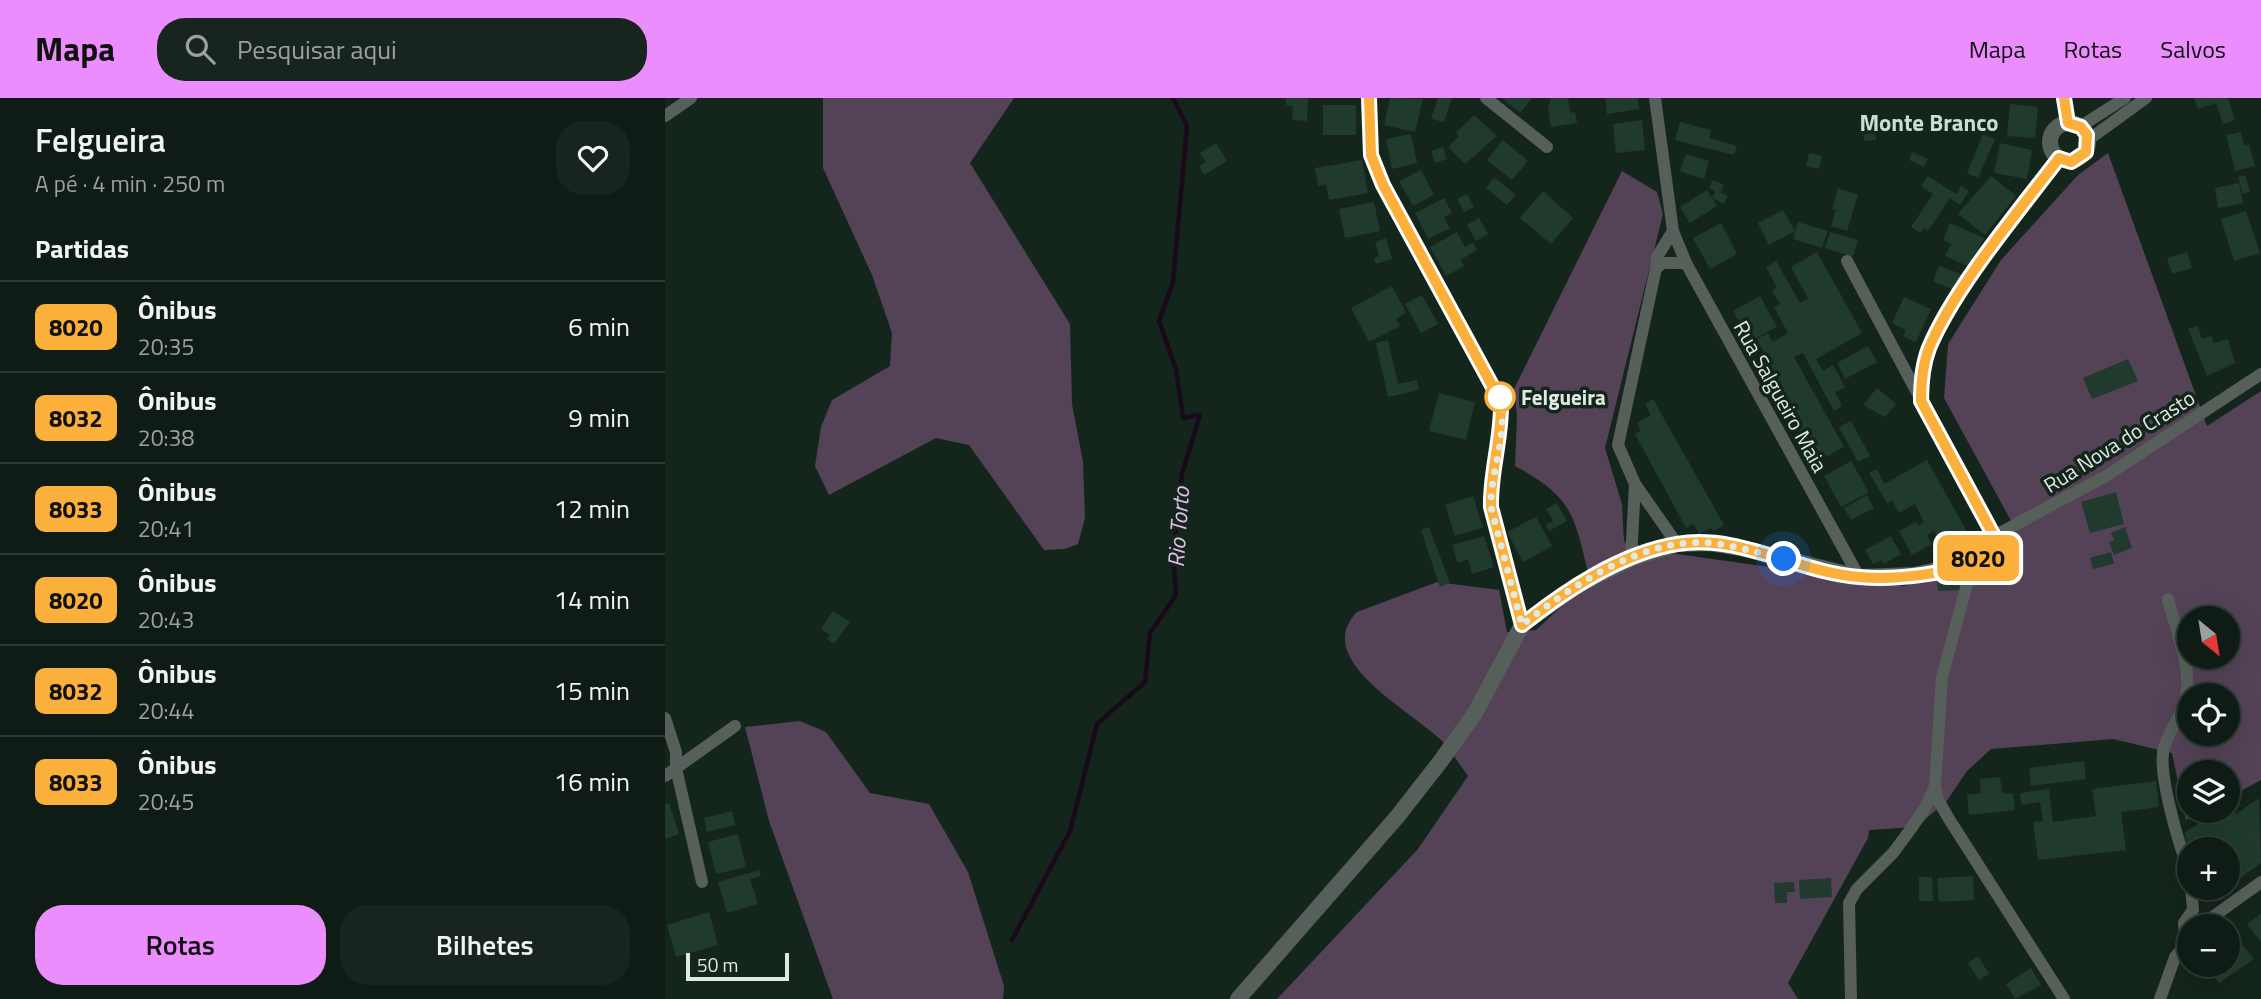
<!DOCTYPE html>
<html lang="pt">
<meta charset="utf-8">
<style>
body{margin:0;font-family:"Titillium Web",sans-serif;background:#18251e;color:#f1f3f6;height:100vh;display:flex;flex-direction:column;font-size:26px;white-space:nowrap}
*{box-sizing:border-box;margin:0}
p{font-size:23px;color:#9ba1a0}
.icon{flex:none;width:38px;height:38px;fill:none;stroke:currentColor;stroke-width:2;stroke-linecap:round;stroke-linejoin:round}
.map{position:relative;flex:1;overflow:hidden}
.sheet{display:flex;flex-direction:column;background:#0f1c15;width:665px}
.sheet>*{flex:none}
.badge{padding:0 14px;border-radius:10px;font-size:24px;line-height:46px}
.needle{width:46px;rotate:150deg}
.tools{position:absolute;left:1512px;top:508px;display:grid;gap:14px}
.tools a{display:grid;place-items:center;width:63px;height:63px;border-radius:50%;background:#0f1c15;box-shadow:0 7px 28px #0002,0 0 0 2px #2f3a34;font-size:35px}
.scale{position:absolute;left:21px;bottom:18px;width:103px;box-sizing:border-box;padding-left:7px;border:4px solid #dfeae3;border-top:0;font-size:19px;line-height:24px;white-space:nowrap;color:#dfeae3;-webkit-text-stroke:5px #14251c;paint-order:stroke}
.you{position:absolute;width:35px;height:35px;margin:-18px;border:5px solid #fff;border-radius:50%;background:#1a73e8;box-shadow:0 0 0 10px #1a73e833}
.map>.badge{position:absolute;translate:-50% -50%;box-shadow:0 0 0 4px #fff}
h2{padding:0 35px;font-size:26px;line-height:63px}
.round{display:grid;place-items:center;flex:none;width:74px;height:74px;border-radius:28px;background:#18251e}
.overview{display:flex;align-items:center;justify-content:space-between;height:119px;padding:0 35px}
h1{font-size:33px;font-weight:600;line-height:52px}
.button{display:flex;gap:14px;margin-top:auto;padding:14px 35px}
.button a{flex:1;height:80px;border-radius:28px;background:#eb8dfc;color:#111;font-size:28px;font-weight:600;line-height:80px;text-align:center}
.button a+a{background:#18251e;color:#f1f3f6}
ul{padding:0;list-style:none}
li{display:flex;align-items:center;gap:21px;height:91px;padding:0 35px;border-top:2px solid #2f3a34}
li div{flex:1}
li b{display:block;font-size:26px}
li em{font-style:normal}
li .badge{min-width:77px;font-weight:700;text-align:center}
header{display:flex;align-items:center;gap:42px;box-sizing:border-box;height:98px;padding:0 35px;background:#eb8dfc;color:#111}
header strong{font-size:33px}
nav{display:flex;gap:38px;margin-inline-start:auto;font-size:24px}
.search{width:490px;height:63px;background:#18251e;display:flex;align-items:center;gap:18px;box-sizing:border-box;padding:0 24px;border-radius:28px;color:#9ba1a0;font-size:26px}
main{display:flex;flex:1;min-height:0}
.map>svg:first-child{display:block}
.green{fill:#544257;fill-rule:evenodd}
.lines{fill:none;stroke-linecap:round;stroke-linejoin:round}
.stream{stroke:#19091b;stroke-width:4.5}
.building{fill:#203b2d}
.minor{stroke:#575f5a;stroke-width:12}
.tertiary{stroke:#575f5a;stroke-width:16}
.line-casing{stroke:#fff;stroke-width:16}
.line{stroke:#fbb03b;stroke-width:10}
.walk{stroke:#dfeae3;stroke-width:7;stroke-dasharray:0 12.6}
.stop-dot{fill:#fff;stroke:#fbb03b;stroke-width:3.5}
.labels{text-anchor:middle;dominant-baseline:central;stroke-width:7;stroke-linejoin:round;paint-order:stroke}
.street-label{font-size:21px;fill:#dfeae3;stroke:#14251c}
.stop-label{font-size:21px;font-weight:bold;fill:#dfeae3;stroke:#14251c;text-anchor:start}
.neighbourhood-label{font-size:23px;font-weight:bold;fill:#c8ded1;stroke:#14251c}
.water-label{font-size:23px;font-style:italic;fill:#e3bde9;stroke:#14251c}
</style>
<header>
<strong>Mapa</strong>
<div class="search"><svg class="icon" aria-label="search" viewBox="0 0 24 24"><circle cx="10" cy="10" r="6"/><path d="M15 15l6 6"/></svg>Pesquisar aqui</div>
<nav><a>Mapa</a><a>Rotas</a><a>Salvos</a></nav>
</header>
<main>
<section class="sheet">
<div class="overview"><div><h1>Felgueira</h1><p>A pé · 4 min · 250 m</p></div><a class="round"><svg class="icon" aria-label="heart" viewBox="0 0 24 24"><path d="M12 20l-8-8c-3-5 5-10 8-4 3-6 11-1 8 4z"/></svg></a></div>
<h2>Partidas</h2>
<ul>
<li><span class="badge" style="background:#fbb03b;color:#111">8020</span><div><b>Ônibus</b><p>20:35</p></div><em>6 min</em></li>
<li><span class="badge" style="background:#fbb03b;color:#111">8032</span><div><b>Ônibus</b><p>20:38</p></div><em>9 min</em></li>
<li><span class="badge" style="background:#fbb03b;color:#111">8033</span><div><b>Ônibus</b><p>20:41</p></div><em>12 min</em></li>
<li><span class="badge" style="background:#fbb03b;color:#111">8020</span><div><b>Ônibus</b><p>20:43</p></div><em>14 min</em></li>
<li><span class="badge" style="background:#fbb03b;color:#111">8032</span><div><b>Ônibus</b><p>20:44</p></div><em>15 min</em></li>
<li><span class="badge" style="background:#fbb03b;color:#111">8033</span><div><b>Ônibus</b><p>20:45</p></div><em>16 min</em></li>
</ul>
<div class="button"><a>Rotas</a><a>Bilhetes</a></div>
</section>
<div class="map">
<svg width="1596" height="901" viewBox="0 0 1596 901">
<rect width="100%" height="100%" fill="#14251c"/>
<path class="green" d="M158 0H349L305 65 405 226 407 306 418 364 420 420 413 446 400 451 379 452 304 347 271 340 164 397 150 368 156 329 167 302 225 268 227 235 207 177 158 70Z
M1443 55 1542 328 1596 293V682L1563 700V674H1524V712H1539L1521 722 1507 655 1448 641 1326 651 1302 673 1281 704 1251 729 1204 732 1203 740 1123 885 1133 901H612L753 751 803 678C795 667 787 654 777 643 749 614 645 562 692 514L772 484 834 492 842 534 871 532 925 482C909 419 910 400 850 368L852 318 849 291 957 73 992 94 998 116 940 350 957 406 959 443 974 465 1005 455 1239 488 1292 475 1329 454 1351 432 1279 300 1283 246 1336 162 1413 77ZM1524 520H1563V558H1524ZM1524 597H1563V635H1524Z
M135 623 161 634 205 695 264 706 303 774 339 888 338 901H168L104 723 80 629Z"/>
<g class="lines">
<path class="stream" d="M347 842 405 733 432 626 480 584 485 535 511 497 508 459 517 376 535 317 518 320 511 271 494 223 508 184 522 28 508 0"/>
</g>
<path class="building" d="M621 0H643L642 23 627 22 628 8 621 7Z
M725 0 758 1 750 34 719 27Z
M773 0H787L779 24 766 21Z
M837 0H867L855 15Z
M886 0H903L905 15 910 14 912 25 886 29 883 10Z
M940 0H973L974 11 942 16Z
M1529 0H1563L1570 22 1558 26 1551 5 1533 11Z
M1345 6 1373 9 1370 40 1342 38Z
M658 7H691V37H658Z
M809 17 832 38 800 66 783 49 794 38 791 35Z
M977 22 980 52 951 55 948 26Z
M1015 24 1046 32 1044 40 1072 48 1069 57 1010 42Z
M1210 30 1211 42 1199 43 1198 32Z
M1576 34 1579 48 1584 46 1590 68 1570 73 1561 37Z
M746 36 752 65 727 71 721 41Z
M1318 36 1330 41 1313 80 1302 75Z
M838 42 863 63 847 82 822 62Z
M551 45 562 63 539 77 534 68 541 64 535 55Z
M1335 45 1367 52 1362 81 1329 75Z
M778 49 782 61 770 65 766 53Z
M1247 54 1263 61 1259 69 1244 62Z
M1144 55 1157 58 1154 71 1141 68Z
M1021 56 1044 63 1039 81 1015 73Z
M697 62 703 95 664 102 661 86 653 88 650 70Z
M756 72 769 97 748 108 734 83Z
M1580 77 1585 93 1578 96 1573 79Z
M1263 78 1291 96 1296 88 1304 93 1295 107 1285 100 1263 133 1259 130 1255 135 1246 129 1268 96 1256 88Z
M1326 78 1351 98 1320 137 1293 116Z
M829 79 851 97 842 107 821 90Z
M1048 82 1059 87 1055 94 1063 98 1059 106 1047 100 1052 108 1025 125 1015 109 1042 92 1047 100 1050 93 1044 90Z
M1574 85 1578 105 1553 110 1550 90Z
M1173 90 1193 97 1182 133 1166 128 1171 112 1167 111Z
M878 93 908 120 886 146 855 120Z
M802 96 809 109 799 114 792 101Z
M779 100 787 115 779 119 785 130 763 141 750 115Z
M709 104 715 133 680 140 674 111Z
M1118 112 1130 133 1104 147 1093 125Z
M1581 113 1595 155 1569 163 1556 121Z
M814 120 823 136 811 143 802 127Z
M1133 124 1163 133 1157 150 1128 141Z
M1056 125 1072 156 1045 171 1028 140Z
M1285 125 1319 140 1305 169 1280 158 1286 146 1278 142Z
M792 134 800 149 808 144 812 152 795 162 799 168 781 178 765 149Z
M1165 134 1193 142 1188 159 1160 150Z
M721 140 727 161 711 166 709 160 714 158 710 144Z
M1152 154 1197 235 1151 261 1158 273 1168 267 1180 289 1170 294 1177 308 1169 313 1138 255 1129 259 1179 349 1151 364 1093 260 1100 257 1092 241 1103 235 1107 244 1123 235 1109 209 1115 206 1107 193 1112 190 1101 169 1111 163 1135 205 1143 200 1126 169Z
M1522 154 1527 170 1507 176 1502 160Z
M1274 168 1296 176 1289 192 1268 183Z
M727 188 741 215 731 221 735 228 704 244 686 210Z
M757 197 773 226 756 235 740 206Z
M1095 198 1112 229 1085 243 1068 213Z
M1239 199 1266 211 1251 244 1238 238 1241 232 1227 225Z
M1533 228 1537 241 1546 238 1549 245 1563 241 1570 265 1542 278 1523 231Z
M723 242 733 286 752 282 754 292 723 299 711 245Z
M1203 248 1212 264 1180 281 1172 265Z
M1463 261 1473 283 1427 301 1418 280Z
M1212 290 1231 306 1220 319 1198 307Z
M774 295 810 304 801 342 764 333Z
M988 301 1059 427 1048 433 1046 430 1034 436 1028 426 1021 430 970 336 976 333 972 325 986 317 980 306Z
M1186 323 1205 358 1193 364 1174 329Z
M1262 362 1305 439 1280 453 1269 433 1262 437 1267 446 1247 457 1234 433 1251 424 1253 428 1259 424 1250 406 1234 415 1227 402 1222 405 1204 375 1212 371 1219 386Z
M1186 363 1204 394 1176 409 1159 378Z
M1451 394 1459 426 1425 435 1416 404Z
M1202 397 1209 410 1186 422 1179 410Z
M808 398 818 430 790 438 780 407Z
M892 405 902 423 884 433 881 427 888 423 881 411Z
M871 419 887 448 858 464 842 434Z
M764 429 785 485 775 489 756 432Z
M1460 429 1467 450 1449 457 1444 444 1449 442 1446 435Z
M819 438 829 469 807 476 803 461 793 465 787 447Z
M1226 438 1236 456 1219 466 1216 462 1208 466 1200 452Z
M1446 454 1449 466 1428 471 1425 460Z
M1294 480 1295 492 1273 493 1272 482Z
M168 513 185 524 169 546 162 541 165 537 156 531Z
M1419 663 1421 681 1366 688 1364 670Z
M1335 679 1337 695 1348 696 1350 712 1304 717 1302 697 1316 695 1315 681Z
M1491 683 1494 709 1456 714 1461 752 1373 762 1368 724 1378 723 1375 704 1356 707 1355 695 1384 691 1388 724 1431 718 1427 691Z
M1594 700 1596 765 1563 789V751H1523L1519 735 1555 712H1563V705L1571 716Z
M4 705 14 736 0 741V706Z
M67 713 70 727 42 734 39 720Z
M73 736 81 769 51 776 43 744Z
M94 772 96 778 85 781 93 806 62 815 53 784Z
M1308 778 1309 802 1274 804 1272 780Z
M1254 779H1267L1268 803H1254Z
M1166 780 1167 799 1135 801 1134 782Z
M1129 784 1130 794H1122V805H1110L1109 785Z
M44 814 53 847 11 859 2 827Z
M1596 816V844L1582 826Z
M1567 835 1589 861 1554 885 1545 872 1542 875 1536 866H1563V838Z
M1313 858 1324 876 1314 882 1303 865Z
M1366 870 1376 887 1350 901 1341 886Z"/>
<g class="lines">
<path class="minor" d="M704 0 706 57 718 87 836 304C837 340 825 374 826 409L857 527
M821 0 882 49
M990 0 1008 133 1021 165 1194 479
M0 18 26 0
M1416 28 1460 0
M1423 42 1481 0
M1182 163 1256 302
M991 170 992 159 1008 133
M1329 438 1441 378 1596 276
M1012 446 970 386 953 347 991 170 998 165H1021
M966 461 970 386
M1503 501C1510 530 1524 561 1522 590 1521 614 1505 629 1499 650 1492 673 1514 748 1524 771
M0 620 11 654V670L37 784
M0 678 70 628
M1270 688 1273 702 1284 721 1399 901
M1535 828 1596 784
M1521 848 1519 825 1528 812 1526 789
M1186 901 1184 805 1192 791 1228 755 1245 732 1260 710 1270 688 1277 579 1308 464
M1495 901 1510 859 1524 843"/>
<path class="tertiary" d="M1399 0 1403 25
M1385 44a19 19 0 1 1 38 0a19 19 0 1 1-38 0Z
M573 901 732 719 775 664 810 615 857 527 911 488 966 461 1012 446 1045 445 1076 450 1194 479 1249 477 1308 464 1317 457 1329 438 1256 303C1256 284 1257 267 1264 250 1289 189 1353 115 1394 60"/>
</g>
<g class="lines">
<g class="line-casing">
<path id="line" d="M704 0 706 57 718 87 836 304C837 340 825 374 826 409L857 527C901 492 956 455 1012 446 1074 435 1134 475 1195 479 1225 482 1290 477 1314 459 1322 454 1326 446 1329 438L1256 303C1256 285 1257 268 1264 250 1289 190 1353 114 1394 60L1406 64 1421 54 1422 37 1416 29 1403 25 1399 0"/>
</g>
<use href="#line" class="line"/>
<path class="walk" d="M835 299C844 336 825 373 826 409L857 527C908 487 978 439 1046 445 1071 448 1095 455 1119 461"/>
</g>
<circle class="stop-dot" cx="835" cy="299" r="14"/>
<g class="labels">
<g class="street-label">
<text transform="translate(1116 298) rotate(61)">Rua Salgueiro Maia</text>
<text transform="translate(1454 343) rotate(-32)">Rua Nova do Crasto</text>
</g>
<g class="stop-label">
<text x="856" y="299">Felgueira</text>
</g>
<g class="neighbourhood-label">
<text x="1264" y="24">Monte Branco</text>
</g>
<g class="water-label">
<text transform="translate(513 429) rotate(-86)">Rio Torto</text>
</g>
</g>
</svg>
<div class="tools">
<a><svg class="needle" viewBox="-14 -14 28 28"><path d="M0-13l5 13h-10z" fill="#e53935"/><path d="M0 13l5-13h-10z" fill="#9ba1a0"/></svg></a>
<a><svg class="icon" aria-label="locate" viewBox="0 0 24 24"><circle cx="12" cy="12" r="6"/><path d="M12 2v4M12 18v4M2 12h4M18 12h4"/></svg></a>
<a><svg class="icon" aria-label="layers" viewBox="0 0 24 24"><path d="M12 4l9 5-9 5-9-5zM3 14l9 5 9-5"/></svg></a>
<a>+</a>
<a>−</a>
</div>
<div class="scale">50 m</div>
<div class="you" style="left:1119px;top:461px"></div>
<b class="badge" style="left:1313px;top:460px;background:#fbb03b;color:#111">8020</b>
</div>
</main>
